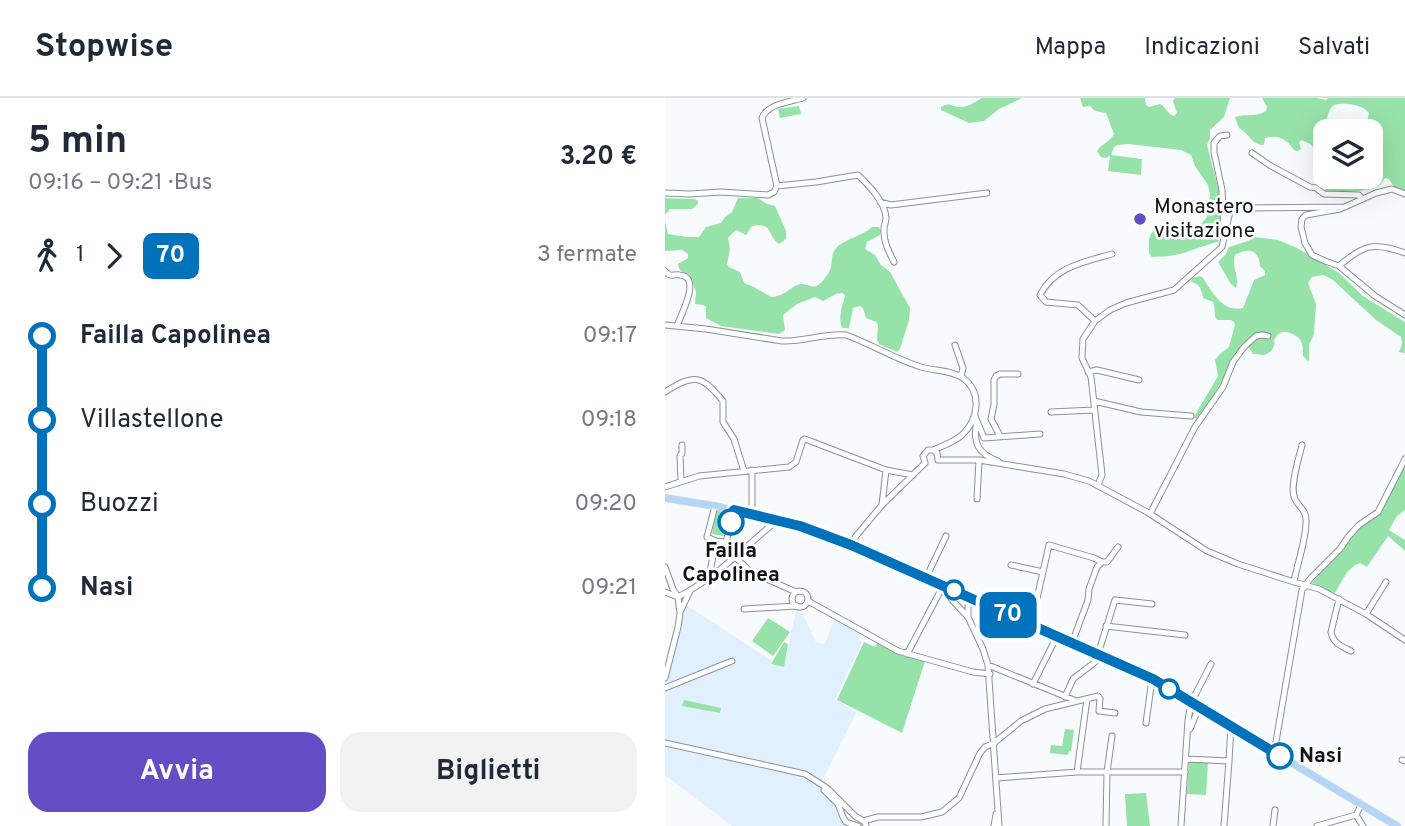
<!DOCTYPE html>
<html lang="it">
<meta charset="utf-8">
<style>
body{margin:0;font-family:Overpass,sans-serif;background:#f2f2f3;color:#1f2937;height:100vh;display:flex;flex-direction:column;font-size:26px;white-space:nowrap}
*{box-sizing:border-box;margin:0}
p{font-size:23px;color:#747a83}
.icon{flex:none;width:38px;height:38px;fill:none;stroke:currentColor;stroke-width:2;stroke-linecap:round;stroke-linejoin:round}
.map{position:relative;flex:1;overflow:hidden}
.panel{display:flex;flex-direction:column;background:#fff;width:665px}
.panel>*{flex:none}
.badge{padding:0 14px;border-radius:10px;font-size:24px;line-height:46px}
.tools{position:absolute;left:648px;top:21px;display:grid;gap:14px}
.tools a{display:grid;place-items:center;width:70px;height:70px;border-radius:14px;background:#fff;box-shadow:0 7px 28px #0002;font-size:35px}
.map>.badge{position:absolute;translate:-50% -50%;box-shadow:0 0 0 4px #fff}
.legs{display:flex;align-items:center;gap:10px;height:77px;padding:0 28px;font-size:23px}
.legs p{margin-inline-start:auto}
.overview{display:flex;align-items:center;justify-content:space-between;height:119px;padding:0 28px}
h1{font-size:38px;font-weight:700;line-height:52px}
.action{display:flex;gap:14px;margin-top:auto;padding:14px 28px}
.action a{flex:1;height:80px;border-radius:21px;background:#644dc5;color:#fff;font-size:28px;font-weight:700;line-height:80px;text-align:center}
.action a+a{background:#f2f2f3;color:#1f2937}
ul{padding:0 28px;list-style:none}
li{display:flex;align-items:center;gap:24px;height:84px;font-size:26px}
li i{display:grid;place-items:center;width:10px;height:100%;margin:0 9px;background:currentColor}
li i::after{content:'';width:18px;height:18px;margin:-9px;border:5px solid;border-radius:50%;background:#fff}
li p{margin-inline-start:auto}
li:first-child i{background:linear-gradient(#0000 50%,currentColor 0)}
li:last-child i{background:linear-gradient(currentColor 50%,#0000 0)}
header{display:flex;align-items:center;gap:42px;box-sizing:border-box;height:98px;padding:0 35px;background:#fff;border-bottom:2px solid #e0e1e3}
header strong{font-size:33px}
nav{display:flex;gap:38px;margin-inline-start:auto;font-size:24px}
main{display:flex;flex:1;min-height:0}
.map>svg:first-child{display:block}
.built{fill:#e1f0ff}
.green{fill:#97e2a8}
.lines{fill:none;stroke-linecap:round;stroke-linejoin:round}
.minor-casing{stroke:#899199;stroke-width:7}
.major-casing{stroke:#d4d5d5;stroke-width:8}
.minor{stroke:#fff;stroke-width:5}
.major{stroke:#b0d7f9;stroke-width:6}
.line-1-casing{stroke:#fff;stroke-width:16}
.line-1{stroke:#0072bc;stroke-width:10}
.poi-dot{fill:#644dc5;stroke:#fff;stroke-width:2.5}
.stop-1-dot{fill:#fff;stroke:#0072bc;stroke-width:3.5}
.labels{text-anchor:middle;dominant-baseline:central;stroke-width:5;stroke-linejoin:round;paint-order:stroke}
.poi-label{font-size:21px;fill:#101316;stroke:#fff;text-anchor:start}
.stop-label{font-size:21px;font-weight:bold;fill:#101316;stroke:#fff}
</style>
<header>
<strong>Stopwise</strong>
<nav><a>Mappa</a><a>Indicazioni</a><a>Salvati</a></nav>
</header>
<main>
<section class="panel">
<div class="overview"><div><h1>5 min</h1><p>09:16 – 09:21 · Bus</p></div><b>3.20 €</b></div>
<div class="legs"><svg class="icon" aria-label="walk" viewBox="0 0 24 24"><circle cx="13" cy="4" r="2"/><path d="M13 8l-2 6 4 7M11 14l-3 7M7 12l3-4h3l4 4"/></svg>1<svg class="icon" aria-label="forward" viewBox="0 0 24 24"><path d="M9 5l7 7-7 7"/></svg><b class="badge" style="background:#0072bc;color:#fff">70</b><p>3 fermate</p></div>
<ul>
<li><i style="color:#0072bc"></i><b>Failla Capolinea</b><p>09:17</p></li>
<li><i style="color:#0072bc"></i><span>Villastellone</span><p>09:18</p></li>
<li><i style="color:#0072bc"></i><span>Buozzi</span><p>09:20</p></li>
<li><i style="color:#0072bc"></i><b>Nasi</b><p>09:21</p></li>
</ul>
<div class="action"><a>Avvia</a><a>Biglietti</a></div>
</section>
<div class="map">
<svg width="740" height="728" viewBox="0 0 740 728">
<rect width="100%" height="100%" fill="#f7fbfe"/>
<path class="built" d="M21 507 107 563 105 566 118 569 131 513 138 516 151 544 160 546 169 522 196 536 193 542 197 544 170 601 191 615 157 683 164 699 172 710 176 721 188 728H67L0 677V597L6 562Z"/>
<path class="green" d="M317 0H357L334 11 319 23 304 25 276 12V9C284 4 285 8 294 9 302 10 310 4 317 0Z
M415 0H480L481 7 484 9 495 6 498 8 506 17 509 18 512 15 508 3 510 0H565L559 19 545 32V40L542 47 554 93V112L557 138 553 144C538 147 525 154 510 157 503 159 494 158 487 159L484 155C484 147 482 137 490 132L505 135 524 131 536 126 542 119 545 97 543 87 530 68 526 57 516 52 463 46 453 47 449 49 446 57 477 61 476 77 443 73 445 58 440 60 436 59 432 53C436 46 445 44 449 36L441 15 430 13 425 8 418 9Z
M597 0H652L661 2 663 0H740V93L729 89 724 81 720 80C717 84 716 87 712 89 706 93 665 96 659 95L660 91 679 88 682 86 681 79H705V33H700L704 15C699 9 692 7 684 6 679 6 672 5 668 8 659 15 660 46 660 57 650 59 651 52 645 46 642 44 640 44 637 42L634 44 636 51 633 53 629 52C622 42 614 36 600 40L599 47C586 47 584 35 574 30L570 19C580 15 591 20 601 13L602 9Z
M134 8 136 16 115 20 113 11Z
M0 100 30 101 33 103V106L27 111H5L0 117Z
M73 100H93L102 106 110 108 121 133V141L114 146C102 137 108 124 87 128L81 137 71 132 63 140 65 151 62 166 64 169 75 174 79 185 89 189 106 199C122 198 126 187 137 186 143 186 148 191 153 187 157 185 162 178 164 174 169 165 164 156 173 148 183 140 197 138 207 129H214L216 133 215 137 202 144 200 151 210 157 216 167 225 174 245 210 244 222 235 251 232 254 214 246 212 242 213 227 211 224 201 220 198 210 195 208 188 210 184 230H177C173 218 177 210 180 198L178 195 171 196 158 203 150 199 132 206 118 217 120 232 114 236 56 228 41 220V209L38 207 30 206 31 194 25 177C19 174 14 174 13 166L23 160V156L17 152 0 153V123L3 136 22 139H34L41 129 56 125 60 119 67 114Z
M589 139 613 142 632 150 674 175 698 198 740 224V255L734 254 737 246 736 239 711 222 668 182 658 177 647 179 643 185 651 206 649 236 644 247V264L638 258C638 250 639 244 631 238 625 234 616 231 611 239 605 248 613 241 608 250 606 254 602 256 599 257L588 256 582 247 532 321 529 320 530 317 553 278 550 262 555 256 564 249 570 227 569 224 566 222H552C548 217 551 210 548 204L538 200C537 193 535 185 526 184L527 180 535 178 538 180C547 194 558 215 578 210L589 182 600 177V173L595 168C594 152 584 149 570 157 566 168 575 179 571 190L566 186 553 164 561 156 564 149 583 143Z
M740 364V412L732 418 724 432 740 442V453L723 438 702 469 695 465C682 469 677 484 670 495L647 485 695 428 714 415Z
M51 412 63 415 59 438 47 436Z
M103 520 125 534 108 558 87 543Z
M119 544 123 546 119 569 106 566Z
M199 544 210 549 213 544 260 563 237 635 172 602Z
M19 602 56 610 55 615 17 608Z
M400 631 409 632 406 653H404L403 657 385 655 386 647 397 648Z
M524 663 543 664 541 697 522 696Z
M481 695 485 728H462L460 696Z"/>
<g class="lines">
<g class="minor-casing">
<path id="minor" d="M587 55 606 68 645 89 651 90 659 96 694 97 697 101
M112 88 151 84 193 77C204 88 220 103 221 120 221 124 219 127 219 131 218 143 224 154 229 164
M112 88 97 20C102 6 125 4 138 0
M0 95 25 96 56 94 103 97 109 94 112 88
M740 96 727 91 711 95 675 111 641 117 637 121 636 129 640 145 647 157 660 163 674 168 710 198 740 217
M215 104 226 107 322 95
M559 132 557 92 549 54V45L555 38 562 37
M674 168C699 146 709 144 740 155
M0 173C6 180 7 176 15 177 37 179 16 216 12 228
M430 223 413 207 381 204 375 197C389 169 419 164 447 156
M0 227 41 231 117 243C138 244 160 235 181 237 206 246 230 261 256 269 270 273 286 272 298 280 318 295 313 322 297 337 289 344 278 348 268 352
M290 247 298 270 296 279
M423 274 432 272 474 282
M0 294C30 275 36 277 58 303V324L69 341 79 373
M429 303 476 314 526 318
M386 314 429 312
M310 318 319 340 375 336
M312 323C307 344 313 356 333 363
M335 338 326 321 329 306V282L331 278 335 276H353
M273 362H314L399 376 424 383 482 414 542 453 573 466 629 484 654 491 701 516 740 542
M260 365 258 358 263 352H268L272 355 273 362
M16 383 15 358 17 355V347
M433 387 437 377 436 368 426 279 417 260 418 241 430 223 445 212 461 205 509 192 557 149 565 113 568 110 680 109
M0 389 34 378 124 369 131 364 138 342 140 341 221 372 248 377
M312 401 314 362
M217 407 221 372
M50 408 42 439 51 443 61 444 69 412
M87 416V372
M485 416 530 329 558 289 568 264 579 249 591 238 597 237 603 238
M61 444 78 453
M186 447 191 438 217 407 260 365
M70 459 86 474 131 494
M346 467 378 474
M0 469 8 491 13 499 15 515 13 529 0 580
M44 479 51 443
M261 480 281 438
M629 484C632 467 641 441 641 425 642 412 635 411 630 401 624 390 634 360 637 347
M127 501a8 8 0 1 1 16 0a8 8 0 1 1-16 0Z
M0 494 13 499
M13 499C50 480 81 449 112 422
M674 501 666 534C668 545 676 548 686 553
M143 503 233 553 308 574 325 576
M79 511 132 508
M16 512 25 493
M701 516 721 484
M303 519V499
M366 527 384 447 429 460 437 464
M441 528 520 537
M407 545 423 502 424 491 432 469 437 464H442L453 449
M242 556 278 488 288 503 303 519 318 551 323 567 334 728
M433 556 450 502 487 506
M323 567 409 602
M368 586 392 538
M0 590 67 563
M400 599 408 581 438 558
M481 625 487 581
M525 631 534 609
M0 645 140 676 162 690 190 718 200 724 201 728
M609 655 637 492 645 481 675 451 683 439 694 427 713 414 740 361
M521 661 564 663 559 728
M737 662 740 663
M564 663 566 628
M412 674 422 601
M331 680 412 674H520
M159 692 173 706 178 719
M696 707 691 717 698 728
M178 719 181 724 193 728
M198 723 213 719H256L277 714 294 700 315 655 320 649 329 645 356 623 380 611 433 598 435 601 434 613 450 615
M329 728 331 716
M441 728 442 674 447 638
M516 728 523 622 526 605 546 566
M608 728 610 712
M652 728 691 717"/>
</g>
<g class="major-casing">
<path id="major" d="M0 400 50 408 145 431 232 467 433 556 487 581 732 728"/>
</g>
<use href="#minor" class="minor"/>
<use href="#major" class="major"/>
</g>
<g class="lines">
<g class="line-1-casing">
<path id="line-1" d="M66 424 69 412 135 428 186 447 488 581 615 658"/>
</g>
<use href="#line-1" class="line-1"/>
</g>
<circle class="poi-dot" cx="475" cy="121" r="7"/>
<g class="stop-1-dot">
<circle cx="66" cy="424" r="12"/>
<circle cx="289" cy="492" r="9"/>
<circle cx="504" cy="591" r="9"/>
<circle cx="615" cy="658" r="12"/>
</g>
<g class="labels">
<g class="poi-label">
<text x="489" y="109">Monastero<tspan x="489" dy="24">visitazione</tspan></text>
</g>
<g class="stop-label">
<text x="66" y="453">Failla<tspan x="66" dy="24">Capolinea</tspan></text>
<text x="634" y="658" text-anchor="start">Nasi</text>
</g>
</g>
</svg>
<div class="tools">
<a><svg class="icon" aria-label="layers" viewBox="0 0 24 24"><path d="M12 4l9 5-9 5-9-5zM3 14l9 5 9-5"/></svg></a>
</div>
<b class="badge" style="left:343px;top:517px;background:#0072bc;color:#fff">70</b>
</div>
</main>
